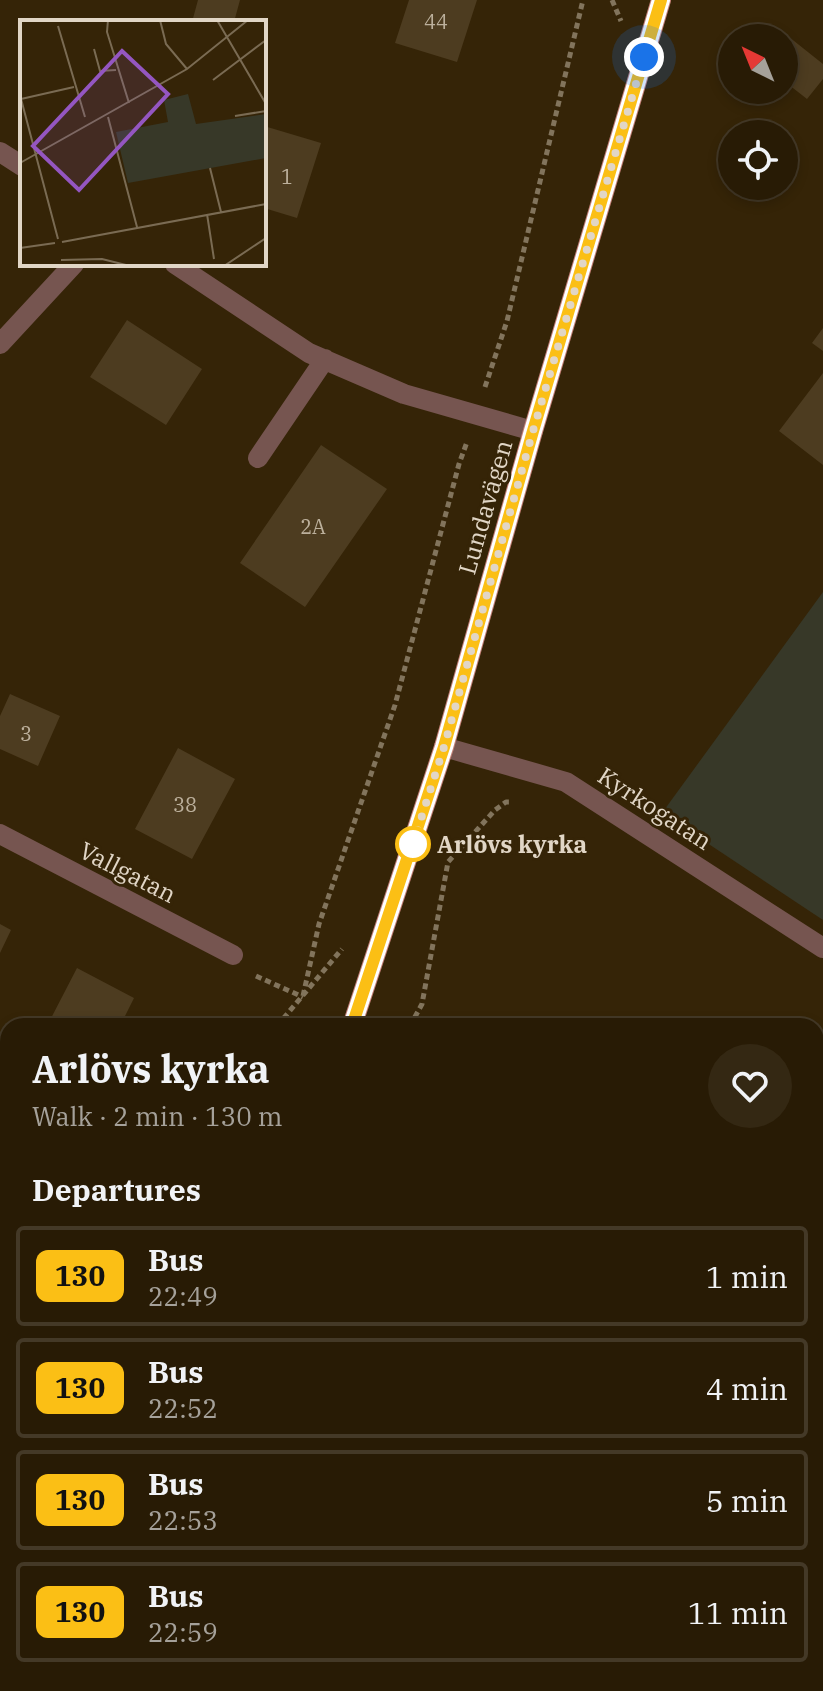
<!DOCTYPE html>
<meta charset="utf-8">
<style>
body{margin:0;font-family:"IBM Plex Serif",serif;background:#342813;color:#f1f3f6;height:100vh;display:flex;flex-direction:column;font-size:30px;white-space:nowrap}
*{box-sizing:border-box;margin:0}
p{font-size:26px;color:#a5a19a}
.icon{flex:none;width:44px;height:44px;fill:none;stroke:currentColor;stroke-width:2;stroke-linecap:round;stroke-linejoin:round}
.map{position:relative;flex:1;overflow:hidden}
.side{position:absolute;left:0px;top:1018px;width:824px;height:674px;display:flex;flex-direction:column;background:#281b05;border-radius:24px 24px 0 0;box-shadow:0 4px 12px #0003,0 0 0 2px #443927}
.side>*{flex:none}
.badge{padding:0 16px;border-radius:12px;font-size:28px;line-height:52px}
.needle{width:52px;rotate:317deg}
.tools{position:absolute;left:718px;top:24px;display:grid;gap:16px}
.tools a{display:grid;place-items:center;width:80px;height:80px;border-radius:50%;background:#281b05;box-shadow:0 4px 12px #0003,0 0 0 2px #443927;font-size:40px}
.you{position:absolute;width:40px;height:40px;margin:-20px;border:6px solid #fff;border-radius:50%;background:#1a73e8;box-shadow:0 0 0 12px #1a73e833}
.map>.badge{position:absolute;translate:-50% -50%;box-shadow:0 0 0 4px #fff}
h2{padding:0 32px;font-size:30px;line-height:72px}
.round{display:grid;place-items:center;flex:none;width:84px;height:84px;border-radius:42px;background:#342813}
.overview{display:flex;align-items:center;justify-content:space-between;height:136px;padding:0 32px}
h1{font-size:38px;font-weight:700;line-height:60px}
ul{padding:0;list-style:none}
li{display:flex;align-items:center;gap:24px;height:100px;margin:0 16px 12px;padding:0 16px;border:4px solid #443927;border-radius:8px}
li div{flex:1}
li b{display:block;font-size:30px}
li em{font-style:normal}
li .badge{min-width:88px;font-weight:700;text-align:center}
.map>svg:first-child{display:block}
.built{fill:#3d2802}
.green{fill:#373828}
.building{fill:#4d3c20}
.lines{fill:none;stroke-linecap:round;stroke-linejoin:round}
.path{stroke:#82745c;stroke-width:5;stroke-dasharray:6 4;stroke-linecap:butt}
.minor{stroke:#765550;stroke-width:20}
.major{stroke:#c48177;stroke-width:20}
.line-casing{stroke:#fff;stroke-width:18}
.line{stroke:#fbbf15;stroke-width:12}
.walk{stroke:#e1d6c6;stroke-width:8;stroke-dasharray:0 14.4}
.stop-dot{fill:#fff;stroke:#fbbf15;stroke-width:4}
.labels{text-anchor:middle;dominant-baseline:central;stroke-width:6;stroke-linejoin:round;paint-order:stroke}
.number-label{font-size:20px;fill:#bcb09c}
.street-label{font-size:24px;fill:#e1d6c6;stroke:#352407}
.stop-label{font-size:24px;font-weight:bold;fill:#e1d6c6;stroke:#352407;text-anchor:start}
.inset-road{fill:none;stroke:#7a6b53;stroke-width:2}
.view{fill:#9456c1;fill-opacity:0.15;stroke:#9456c1;stroke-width:4}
.inset-edge{fill:none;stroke:#e1d6c6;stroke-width:4}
</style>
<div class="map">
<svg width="823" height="1691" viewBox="0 0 823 1691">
<rect width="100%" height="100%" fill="#352407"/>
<path class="built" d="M816 1383 823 1388V1691H477L479 1684H816Z"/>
<path class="green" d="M823 592V920L662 813Z"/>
<path class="building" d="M198 0H240L234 22H192Z
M409 0H477L457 62 395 43Z
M784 33 823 64V79L807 99 784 81V38H780Z
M264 126 321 143 297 218 264 208Z
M127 320 202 369 166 425 90 377Z
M823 328V351L812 343Z
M823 373V465L779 431Z
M321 445 387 489 305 607 240 563Z
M10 694 60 716 38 766 0 749V716Z
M178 748 235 779 192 859 135 829Z
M0 924 11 930 0 953Z
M77 968 134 998 120 1026H47Z
M816 1079 823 1084V1209L816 1204Z
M0 1312 8 1315V1385L0 1382Z
M296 1684H397L392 1691H295L292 1689Z
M648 1684H697L692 1691H658Z"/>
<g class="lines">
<path class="path" d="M612 0 621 21
M485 387 507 321 583 0
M256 976 303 997
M303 996 319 924 395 705 459 464 467 442
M277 1026 342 949
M410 1026 422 1004 448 862 495 810 506 802H512
M816 1319 823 1325
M816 1610 823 1612
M182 1684 187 1691
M60 1691 62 1684
M711 1691 717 1684"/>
<path class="minor" d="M0 152 22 166
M175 264 309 353 404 394 533 431
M0 344 74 264
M258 458 325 359
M444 747 566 782 823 948
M0 834 233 955
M0 1680 17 1691"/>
<path class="major" d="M352 1026 444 747 533 431 661 0
M120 1691 122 1684"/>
</g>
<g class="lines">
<g class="line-casing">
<path id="line" d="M352 1026 444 747 533 431 661 0"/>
</g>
<use href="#line" class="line"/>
<path class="walk" d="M413 844 444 747 533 431 644 57"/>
</g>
<circle class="stop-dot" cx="413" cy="844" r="16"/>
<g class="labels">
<g class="number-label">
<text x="436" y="21">44</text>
<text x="287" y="176">1</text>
<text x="313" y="526">2A</text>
<text x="26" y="733">3</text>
<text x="185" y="804">38</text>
</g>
<g class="street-label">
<text transform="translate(485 507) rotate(-74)">Lundavägen</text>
<text transform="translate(655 808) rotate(33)">Kyrkogatan</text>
<text transform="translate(128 872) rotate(27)">Vallgatan</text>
</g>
<g class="stop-label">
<text x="437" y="844">Arlövs kyrka</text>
</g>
</g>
<g transform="translate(20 20)">
<rect width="246" height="246" fill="#352407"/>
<path d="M168 74 176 104 246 94V138L108 163 96 112 148 102 144 80Z" fill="#373828"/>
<path class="inset-road" d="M88 0 87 12 109 83M140 0 146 24 167 49M197 0 246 84M38 6 65 97M74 29 80 51 96 50M193 60 246 20M0 75 38 219M1 79 54 67M215 96 246 91M88 97 117 207M0 143 167 49 228 0M190 148 201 192M187 194 194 239M42 222 246 184M0 228 35 223M41 240 82 239 110 246M204 246 246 218"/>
<path class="view" d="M102 31 148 74 59 170 13 126Z"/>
<rect width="246" height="246" class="inset-edge"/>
</g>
</svg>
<div class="tools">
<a><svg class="needle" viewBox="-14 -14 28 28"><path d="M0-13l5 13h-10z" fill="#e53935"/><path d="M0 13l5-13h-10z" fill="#a5a19a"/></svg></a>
<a><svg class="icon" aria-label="locate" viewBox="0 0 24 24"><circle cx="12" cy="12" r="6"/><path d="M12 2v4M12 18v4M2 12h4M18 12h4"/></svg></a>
</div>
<div class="you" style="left:644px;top:57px"></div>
<section class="side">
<div class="overview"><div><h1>Arlövs kyrka</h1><p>Walk · 2 min · 130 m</p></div><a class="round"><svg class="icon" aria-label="heart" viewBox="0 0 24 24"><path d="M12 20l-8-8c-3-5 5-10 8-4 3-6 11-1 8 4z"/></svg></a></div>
<h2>Departures</h2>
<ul>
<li><span class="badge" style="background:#fbbf15;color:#111">130</span><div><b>Bus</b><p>22:49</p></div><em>1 min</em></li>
<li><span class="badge" style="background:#fbbf15;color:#111">130</span><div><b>Bus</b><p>22:52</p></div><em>4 min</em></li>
<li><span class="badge" style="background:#fbbf15;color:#111">130</span><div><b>Bus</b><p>22:53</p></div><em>5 min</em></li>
<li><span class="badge" style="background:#fbbf15;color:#111">130</span><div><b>Bus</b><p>22:59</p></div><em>11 min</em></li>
</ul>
</section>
</div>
